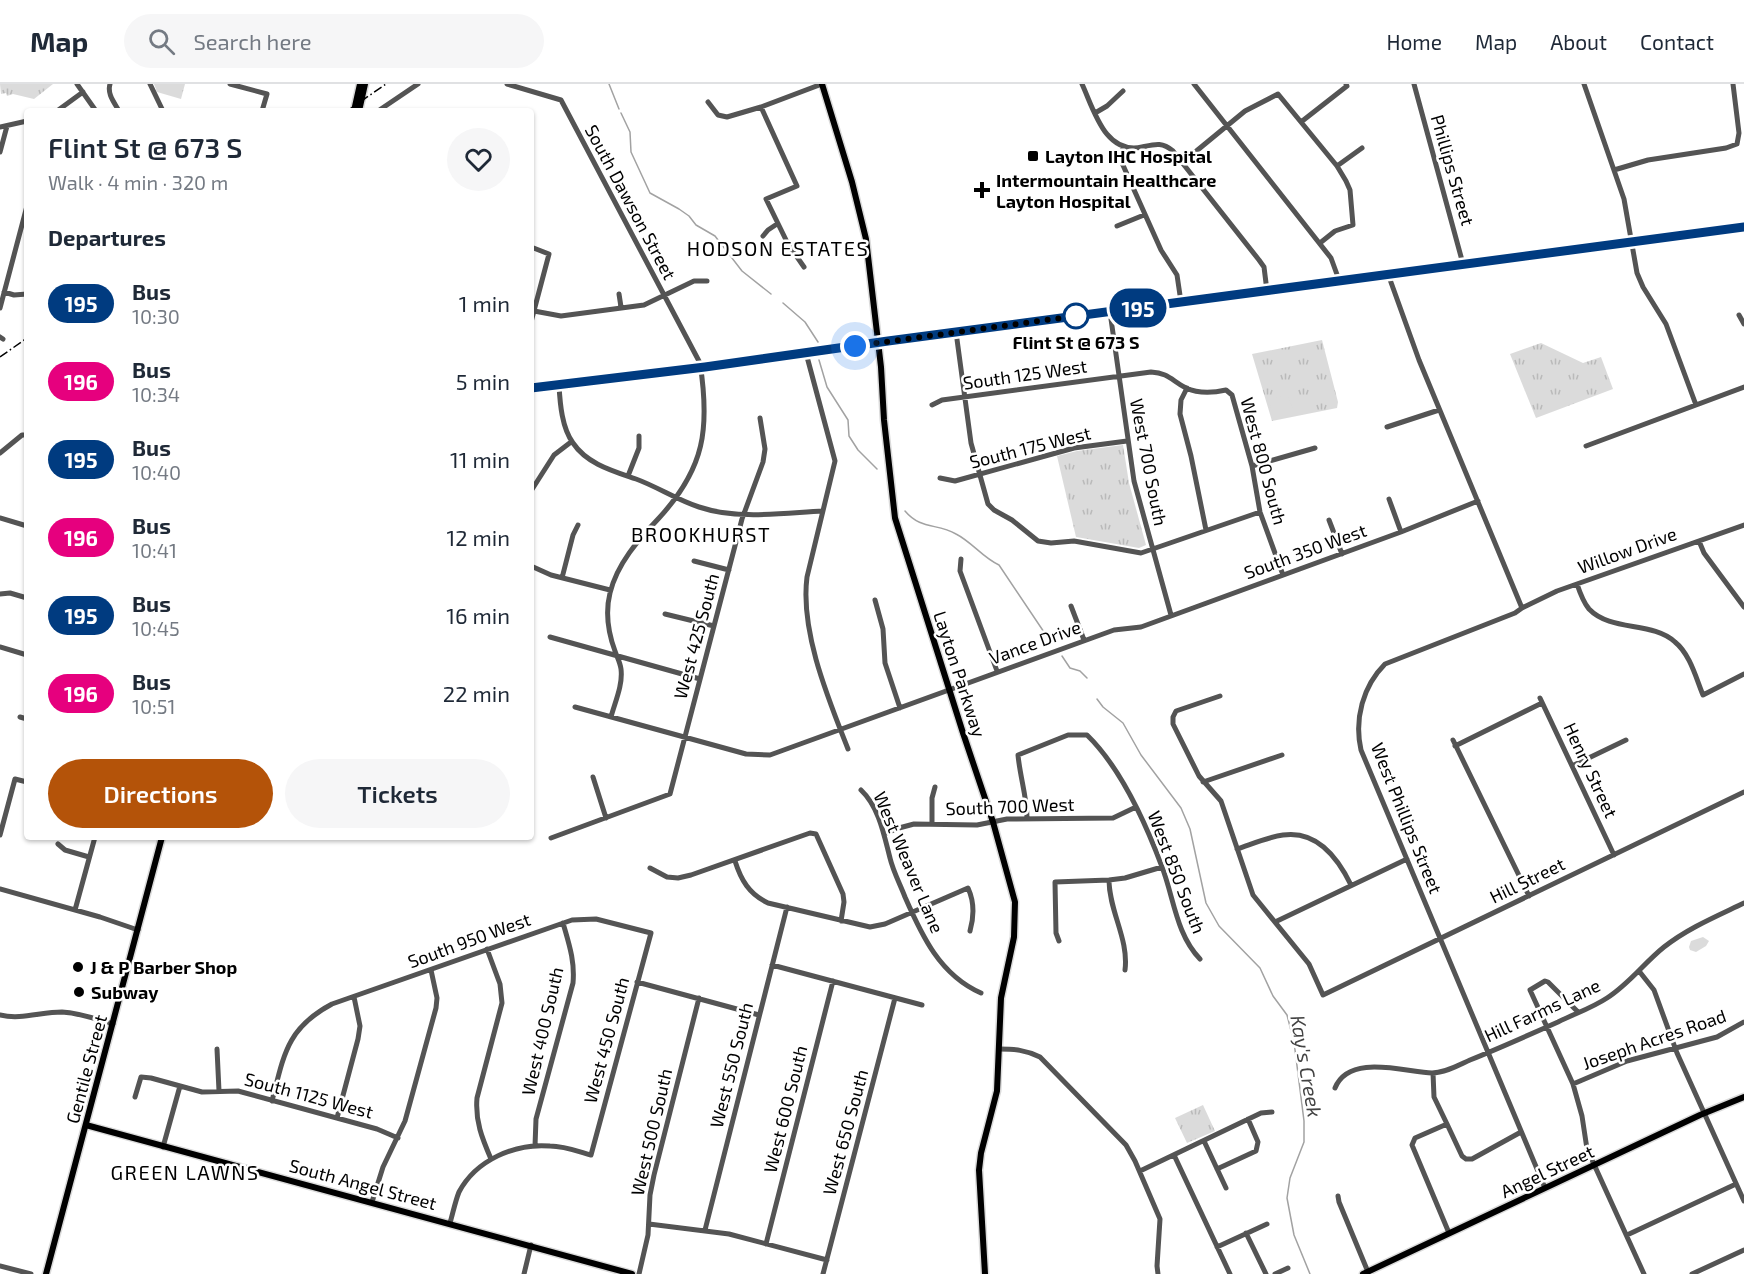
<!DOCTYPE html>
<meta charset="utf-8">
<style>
body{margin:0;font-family:"Exo 2",sans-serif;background:#f6f6f7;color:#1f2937;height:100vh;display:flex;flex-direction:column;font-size:22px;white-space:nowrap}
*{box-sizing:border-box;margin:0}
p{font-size:20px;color:#747a83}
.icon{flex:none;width:33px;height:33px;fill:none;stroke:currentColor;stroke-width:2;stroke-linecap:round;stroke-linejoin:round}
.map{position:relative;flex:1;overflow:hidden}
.sheet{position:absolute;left:24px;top:24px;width:510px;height:732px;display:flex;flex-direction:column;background:#fff;border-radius:6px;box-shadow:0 2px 4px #0004}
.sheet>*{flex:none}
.badge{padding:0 12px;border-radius:20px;font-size:21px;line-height:39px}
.you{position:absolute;width:30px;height:30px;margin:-15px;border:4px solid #fff;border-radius:50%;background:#1a73e8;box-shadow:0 0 0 9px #1a73e833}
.map>.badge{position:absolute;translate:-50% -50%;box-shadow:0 0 0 3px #fff}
h2{padding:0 24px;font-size:22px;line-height:54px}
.round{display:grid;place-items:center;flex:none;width:63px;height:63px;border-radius:32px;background:#f6f6f7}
.head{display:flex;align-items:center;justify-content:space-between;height:102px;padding:0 24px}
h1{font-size:28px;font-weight:600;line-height:45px}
.primary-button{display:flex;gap:12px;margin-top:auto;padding:12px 24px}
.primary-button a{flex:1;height:69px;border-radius:36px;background:#b45309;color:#fff;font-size:24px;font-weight:600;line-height:69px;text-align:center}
.primary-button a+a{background:#f6f6f7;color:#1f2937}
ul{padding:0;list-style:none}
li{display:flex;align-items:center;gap:18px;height:78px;padding:0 24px}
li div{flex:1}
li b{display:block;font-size:22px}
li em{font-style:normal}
li .badge{min-width:66px;font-weight:700;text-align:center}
header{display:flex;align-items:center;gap:36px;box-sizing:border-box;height:84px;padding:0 30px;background:#fff;border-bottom:2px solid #e0e1e3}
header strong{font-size:28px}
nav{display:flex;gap:33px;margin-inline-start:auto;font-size:21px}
.search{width:420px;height:54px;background:#f6f6f7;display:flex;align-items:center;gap:15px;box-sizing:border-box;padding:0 21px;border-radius:33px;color:#747a83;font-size:22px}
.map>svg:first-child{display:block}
.park{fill:url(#park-tufts)}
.pitch{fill:#dbdbdb}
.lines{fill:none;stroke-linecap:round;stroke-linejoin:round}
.stream{stroke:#a2a2a2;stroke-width:1.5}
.major-casing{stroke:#dbdbdb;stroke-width:9}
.minor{stroke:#545454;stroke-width:5}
.major{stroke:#000;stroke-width:6}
.rail{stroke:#000;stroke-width:1.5;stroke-dasharray:9 3 1.5 3;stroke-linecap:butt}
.line-casing{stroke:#fff;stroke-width:14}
.line{stroke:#003b80;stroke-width:9}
.walk{stroke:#000;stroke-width:6;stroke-dasharray:0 10.8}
.poi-dot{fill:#000;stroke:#fff;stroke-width:2}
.stop-dot{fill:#fff;stroke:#003b80;stroke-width:3}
.labels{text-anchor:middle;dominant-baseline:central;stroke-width:5;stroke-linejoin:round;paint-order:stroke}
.poi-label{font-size:18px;font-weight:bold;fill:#000;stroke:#fff;text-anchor:start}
.street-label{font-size:18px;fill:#000;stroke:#fff}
.stop-label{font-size:18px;font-weight:bold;fill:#000;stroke:#fff}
.neighbourhood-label{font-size:20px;letter-spacing:1.5px;fill:#000;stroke:#fff}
.water-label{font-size:20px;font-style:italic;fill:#434343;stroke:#fff}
</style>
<header>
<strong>Map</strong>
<div class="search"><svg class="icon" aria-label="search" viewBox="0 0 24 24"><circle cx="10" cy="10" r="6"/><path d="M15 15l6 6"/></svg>Search here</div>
<nav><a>Home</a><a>Map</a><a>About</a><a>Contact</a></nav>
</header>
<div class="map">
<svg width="1744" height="1190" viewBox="0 0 1744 1190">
<defs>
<pattern id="park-tufts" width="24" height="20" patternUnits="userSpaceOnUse" patternTransform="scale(1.5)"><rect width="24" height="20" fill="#dbdbdb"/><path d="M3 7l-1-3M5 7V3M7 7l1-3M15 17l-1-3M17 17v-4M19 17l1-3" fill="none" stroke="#bababa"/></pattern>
</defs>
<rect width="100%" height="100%" fill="#fff"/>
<path class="park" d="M0 0H53L34 15 13 10 7 12 6 9 1 10Z
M154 0H185L181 15 157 8Z
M1322 256 1338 318 1337 324 1272 337 1252 270Z
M1541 259 1583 279 1601 273 1613 305 1536 334 1510 270Z
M1123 361 1129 399 1146 461 1139 464 1076 453 1057 372 1077 367Z
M1703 853 1709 857 1706 862 1696 868 1690 866 1689 863 1691 857Z
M1203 1021 1215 1047 1187 1059 1175 1034Z"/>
<path class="pitch" d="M1288 310 1293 327 1276 331 1272 329 1269 315Z"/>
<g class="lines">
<path class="stream" d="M609 0 619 25
M621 29 630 48 631 68 650 109 679 125 689 132 696 141 715 152 742 187 771 210
M783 219 805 238 818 258
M819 276 827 303 848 336 849 352 858 366 877 385
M905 427C921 446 937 439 956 450 972 458 983 474 999 481L1050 557
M1062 572 1070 584 1080 587 1087 594
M1097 615 1103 623 1123 639 1141 671 1181 724 1190 745 1206 819 1219 842 1260 884 1273 912 1287 931 1294 958 1304 1037V1058L1290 1094 1287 1114 1294 1151 1310 1190"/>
<g class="major-casing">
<path id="major" d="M822 0 852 98 866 155 881 283 884 336 895 434 963 649 993 738 1015 818 1014 853 1001 914 997 1007 981 1069 979 1086 985 1190
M354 27 360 0
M359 27 365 0
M86 1041 632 1190
M46 1190 162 753
M1363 1190 1700 1031 1744 1013"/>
</g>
<path class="minor" d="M77 0 96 27
M110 0C107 10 114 18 119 27
M150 0 163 27
M230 0 267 10 262 27
M507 0 561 16 700 279C710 344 705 384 659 434 638 456 617 480 610 509 605 529 608 548 615 567 617 573 620 578 621 585 623 601 615 618 611 633
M1082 0C1094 26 1105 71 1142 63 1156 60 1162 58 1173 67L1259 176 1264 183 1267 207
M1194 0 1331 174 1339 196
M1414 0 1463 180
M1584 0 1624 115 1637 189 1643 203 1666 240 1696 321
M708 18 718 31 727 33 761 23 822 0
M761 23 797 102 766 115 788 160 804 183
M57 27 83 8
M378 27 418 0
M1095 29 1107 22 1123 7
M1301 38 1347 2 1346 0
M0 43 27 37
M1123 63 1122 79 1161 166 1177 191 1181 218
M0 68 7 42
M1183 78 1245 27 1278 10 1337 82 1346 97 1350 106 1353 141 1335 147 1320 159
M1337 82 1362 64
M1614 86 1648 76 1726 64 1737 60 1739 49 1733 0
M1117 142 1144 131
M763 152 768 146 777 140
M531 163 549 170 531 238
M1388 190 1419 276 1522 524
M4 208 14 211 27 210
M619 210 621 223
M0 224 27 122
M534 227 561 232 644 221 694 197H707
M1110 228 1134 397 1171 531
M1739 231 1744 240
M956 248 971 359 988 420 994 426 1012 436 1038 457 1051 459 1074 457 1141 469 1260 428
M0 253 3 255
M806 269 835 377 807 493C800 547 828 614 848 665
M559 301C560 320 562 344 573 359 587 380 613 387 636 395 658 403 677 416 699 423 738 436 783 429 823 427
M531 304 705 283 888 257 1744 143
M1187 304 1181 316 1180 330 1191 372 1206 446
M932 321 942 316 1151 288C1169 289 1172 297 1186 304 1199 310 1213 309 1226 306L1232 311 1252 382 1260 428 1283 491
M1387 343 1439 326
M1586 362 1744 303
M0 369 22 351H27
M1252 382 1315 364
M628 392 639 364V352
M940 394 955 397 1074 364 1127 357
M531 407 554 371 571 358
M1389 415 1401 448
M0 434 27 442
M1329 436 1342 470
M1699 457 1704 469 1744 523
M961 475 960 487 997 587
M694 477 729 486
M531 482 551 491 610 506
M562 494 573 451 578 441
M1577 500C1580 509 1583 518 1589 525 1611 548 1652 537 1675 558 1690 570 1696 594 1703 611L1744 590
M0 510 10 509 27 514
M875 516 883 545 885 579 900 624
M1071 522 1084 556
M665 530 714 542
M550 553 700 595
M0 563 27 571
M1220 612 1176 627 1173 633V640L1199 692 1221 717 1253 811 1309 880 1323 911 1744 708
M1540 614 1614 771
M575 623 746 670 770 671 1114 546 1141 543 1401 448 1478 417
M20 633 27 635
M1453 656 1529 812
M1455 662 1542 619
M1572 682 1626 656
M593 693 606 734
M1203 698 1282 671
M861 706C879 723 884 751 890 774 893 787 900 800 905 813 922 852 940 891 981 909
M1027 734C1027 713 1020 693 1018 671L1068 651H1087C1120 683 1146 740 1162 783 1174 814 1176 850 1200 875
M932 740V714L935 703
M884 750 899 744 914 740 977 741 1007 735 1113 734 1136 723
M0 751 15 695 27 698
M551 754 670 710 742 435 763 378 765 365 760 334
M58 760 65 766 89 773
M1237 765C1252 760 1268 753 1283 751 1317 746 1338 774 1351 801
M735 777C741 796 749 810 768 819L870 843 885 840 968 804C974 817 974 833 970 847
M650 784 667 793 678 794 691 791 810 749 816 750 843 810 844 818 841 837
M1109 796C1109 827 1129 855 1125 886
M0 805 100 833 138 846
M75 826 95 753
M1275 838 1407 775
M1059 857 1056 849 1055 798 1109 796 1125 794 1162 783
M487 865 500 900 502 919 477 1014C475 1037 482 1054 491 1075
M772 881 922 921
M1639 887 1654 906 1677 969 1744 1117
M637 898 759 931
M1578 928 1548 898 1545 897 1530 906 1573 1000 1582 1032 1587 1065 1644 1190
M0 931C21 936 41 928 62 928 80 929 96 935 113 940
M217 965 219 1007
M999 965C1014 965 1026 966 1040 973L1126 1061 1135 1077 1160 1135 1157 1182 1158 1190
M1433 989 1434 1013 1447 1040 1415 1054 1412 1061 1449 1149
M1573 1000 1627 977 1717 953 1744 938
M1335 1004C1349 969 1405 988 1432 989 1445 989 1459 981 1470 976 1500 964 1529 951 1558 938 1574 930 1592 924 1607 914 1629 900 1644 879 1664 863 1688 844 1717 832 1744 819
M135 1013 141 993 151 994 202 1008 238 1007 377 1045 398 1054
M272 1017C284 970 287 944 332 920L572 836 596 835 651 849 591 1071C577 1067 564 1062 550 1062 515 1059 476 1076 459 1108 455 1118 453 1129 450 1139
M337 1034 358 955 360 942 354 913
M1447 1040 1462 1072 1466 1075H1472L1521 1048
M1204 1057 1226 1104
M535 1062 536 1035 573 899C575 877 569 860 563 839
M163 1063 180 1002
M1174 1071 1230 1190
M1217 1085 1256 1067 1258 1058 1248 1035
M1140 1087 1261 1029 1272 1028
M1545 1104 1361 666C1354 635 1363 602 1385 580L1515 529 1522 524 1557 507 1744 441
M1338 1112 1339 1118 1368 1188
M372 1118 383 1083 405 1037 436 924 437 914 431 886
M649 1140 729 1150 827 1176
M705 1146 787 823
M1246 1149 1266 1190
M1627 1151 1736 1100
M766 1160 833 897
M1217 1163 1267 1140
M0 1182 31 1190
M524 1190 531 1161
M639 1190 648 1151 650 1111 654 1091 699 914
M823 1190 895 914
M1275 1190 1288 1184
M1692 1190 1744 1166"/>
<use href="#major" class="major"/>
<path class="rail" d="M347 27 386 0
M0 273 27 254"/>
</g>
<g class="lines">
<g class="line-casing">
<path id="line" d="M531 304 705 283 888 257 1744 143"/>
</g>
<use href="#line" class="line"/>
<path class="walk" d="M855 262 1076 232"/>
</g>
<g class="poi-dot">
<rect x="1027" y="66" width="12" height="12" rx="3"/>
<path d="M979 97h6v6h6v6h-6v6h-6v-6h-6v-6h6z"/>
<circle cx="78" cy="883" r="6"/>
<circle cx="79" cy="908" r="6"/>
</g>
<circle class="stop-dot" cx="1076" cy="232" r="12"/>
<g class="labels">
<g class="poi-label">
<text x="1045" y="72">Layton IHC Hospital</text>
<text x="996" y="96">Intermountain Healthcare<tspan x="996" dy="21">Layton Hospital</tspan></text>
<text x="90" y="883">J &amp; P Barber Shop</text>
<text x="91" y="908">Subway</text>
</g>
<g class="street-label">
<text transform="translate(1453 86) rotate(74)">Phillips Street</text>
<text transform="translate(631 118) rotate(62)">South Dawson Street</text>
<text transform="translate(1025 290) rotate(-8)">South 125 West</text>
<text transform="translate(1030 363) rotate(-14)">South 175 West</text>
<text transform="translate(1264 377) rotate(75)">West 800 South</text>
<text transform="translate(1149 378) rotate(79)">West 700 South</text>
<text transform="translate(1627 466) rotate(-20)">Willow Drive</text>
<text transform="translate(1305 467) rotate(-20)">South 350 West</text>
<text transform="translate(696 552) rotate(-75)">West 425 South</text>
<text transform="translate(1035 558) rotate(-20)">Vance Drive</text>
<text transform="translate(960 590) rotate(72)">Layton Parkway</text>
<text transform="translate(1591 686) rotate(65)">Henry Street</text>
<text transform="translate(1010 722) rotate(-2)">South 700 West</text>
<text transform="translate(1407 734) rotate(68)">West Phillips Street</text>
<text transform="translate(909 778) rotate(67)">West Weaver Lane</text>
<text transform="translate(1177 788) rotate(69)">West 850 South</text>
<text transform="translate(1527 796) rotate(-26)">Hill Street</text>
<text transform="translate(469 856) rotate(-20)">South 950 West</text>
<text transform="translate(1542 926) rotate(-25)">Hill Farms Lane</text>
<text transform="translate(542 947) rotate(-77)">West 400 South</text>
<text transform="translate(1654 955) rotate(-19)">Joseph Acres Road</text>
<text transform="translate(606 956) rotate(-75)">West 450 South</text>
<text transform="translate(731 981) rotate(-76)">West 550 South</text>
<text transform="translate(86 985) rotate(-75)">Gentile Street</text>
<text transform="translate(309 1011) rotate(15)">South 1125 West</text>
<text transform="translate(785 1025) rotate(-76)">West 600 South</text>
<text transform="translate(651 1048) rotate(-77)">West 500 South</text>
<text transform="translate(845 1048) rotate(-75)">West 650 South</text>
<text transform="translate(1547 1087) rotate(-25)">Angel Street</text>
<text transform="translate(363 1100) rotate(15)">South Angel Street</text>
</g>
<g class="stop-label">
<text x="1076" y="258">Flint St @ 673 S</text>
</g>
<g class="neighbourhood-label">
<text x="778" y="164">HODSON ESTATES</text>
<text x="701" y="450">BROOKHURST</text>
<text x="185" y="1088">GREEN LAWNS</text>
</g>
<g class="water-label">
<text transform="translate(1307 982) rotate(80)">Kay's Creek</text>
</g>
</g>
</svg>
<div class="you" style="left:855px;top:262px"></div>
<b class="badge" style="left:1138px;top:224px;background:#003b80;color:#fff">195</b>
<section class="sheet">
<div class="head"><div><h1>Flint St @ 673 S</h1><p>Walk · 4 min · 320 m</p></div><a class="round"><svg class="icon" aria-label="heart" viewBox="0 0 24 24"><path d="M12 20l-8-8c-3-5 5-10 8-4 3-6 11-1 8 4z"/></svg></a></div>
<h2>Departures</h2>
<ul>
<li><span class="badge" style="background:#003b80;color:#fff">195</span><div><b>Bus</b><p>10:30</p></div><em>1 min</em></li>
<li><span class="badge" style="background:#e6007e;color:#fff">196</span><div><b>Bus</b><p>10:34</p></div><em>5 min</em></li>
<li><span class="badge" style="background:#003b80;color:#fff">195</span><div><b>Bus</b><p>10:40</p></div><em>11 min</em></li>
<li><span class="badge" style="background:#e6007e;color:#fff">196</span><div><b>Bus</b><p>10:41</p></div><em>12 min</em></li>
<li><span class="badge" style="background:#003b80;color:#fff">195</span><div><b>Bus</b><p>10:45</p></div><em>16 min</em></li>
<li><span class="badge" style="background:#e6007e;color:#fff">196</span><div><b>Bus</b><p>10:51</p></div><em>22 min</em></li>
</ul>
<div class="primary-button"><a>Directions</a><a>Tickets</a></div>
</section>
</div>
